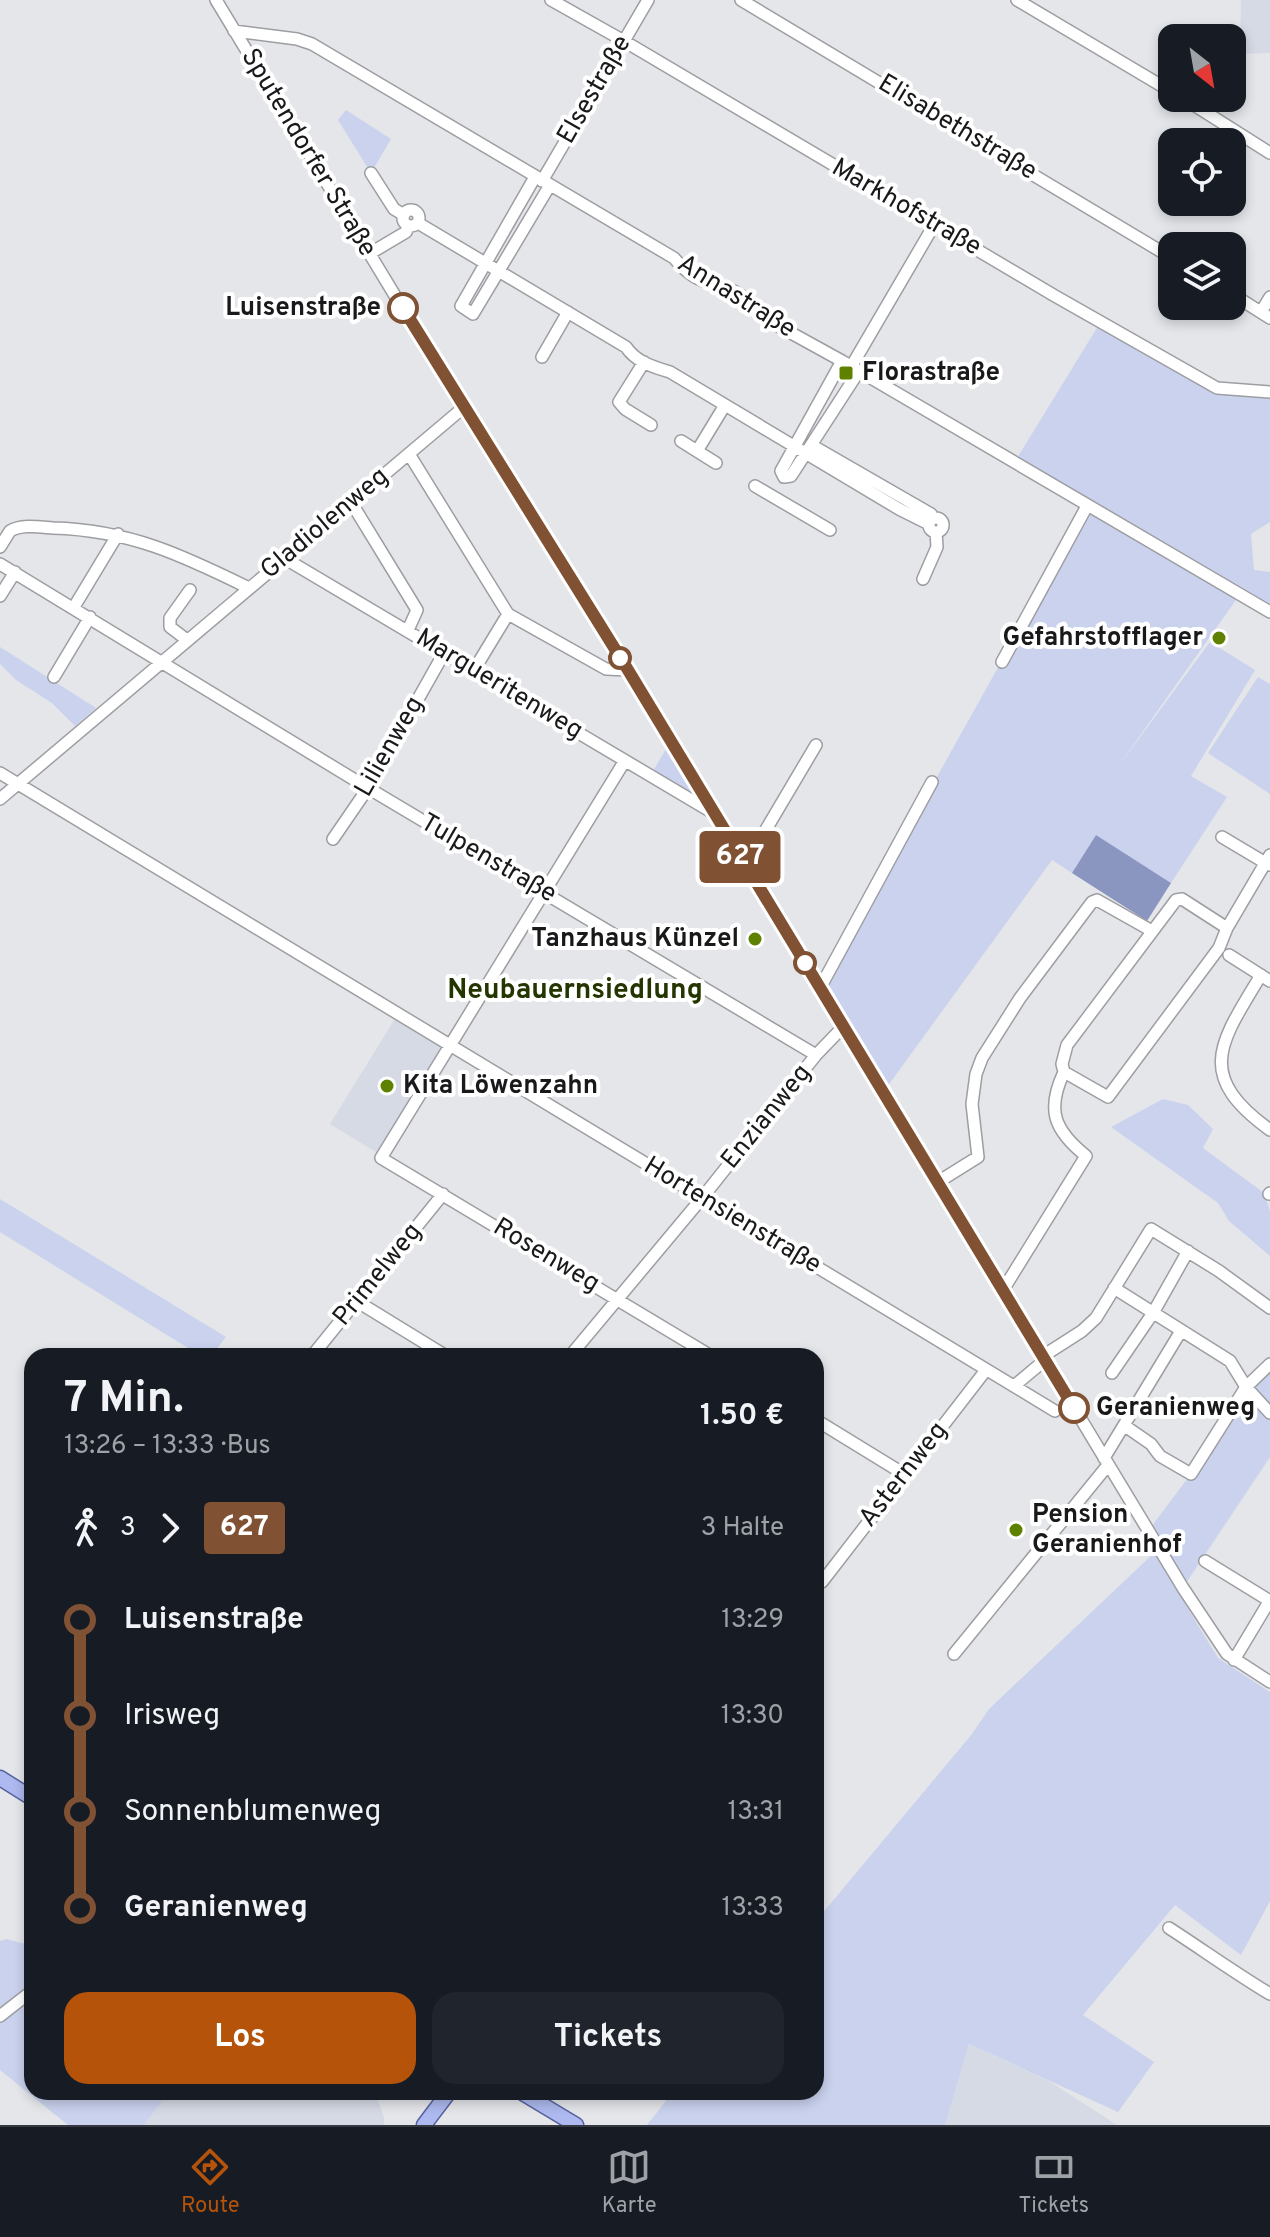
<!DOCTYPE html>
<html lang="de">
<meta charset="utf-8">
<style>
body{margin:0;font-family:Overpass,sans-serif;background:#20242c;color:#f1f3f6;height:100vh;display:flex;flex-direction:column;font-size:30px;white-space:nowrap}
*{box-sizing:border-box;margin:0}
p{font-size:26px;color:#9ea1a6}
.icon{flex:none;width:44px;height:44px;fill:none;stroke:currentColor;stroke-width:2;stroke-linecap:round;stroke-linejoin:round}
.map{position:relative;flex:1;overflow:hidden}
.drawer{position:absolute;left:24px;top:1348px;width:800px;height:752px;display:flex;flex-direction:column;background:#171b24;border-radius:24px;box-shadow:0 4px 12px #0003}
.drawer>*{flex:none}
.badge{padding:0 16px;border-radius:6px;font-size:28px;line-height:52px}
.needle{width:52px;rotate:149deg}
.tools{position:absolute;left:1158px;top:24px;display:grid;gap:16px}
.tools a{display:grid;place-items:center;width:88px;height:88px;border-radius:16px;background:#171b24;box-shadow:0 4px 12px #0003;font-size:40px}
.map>.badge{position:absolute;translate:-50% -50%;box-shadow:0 0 0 4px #fff}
.legs{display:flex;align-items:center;gap:12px;height:88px;padding:0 40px;font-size:26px}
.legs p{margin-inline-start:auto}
.headline{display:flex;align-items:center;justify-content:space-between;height:136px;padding:0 40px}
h1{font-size:44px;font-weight:700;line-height:60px}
.cta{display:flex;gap:16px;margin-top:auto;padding:16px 40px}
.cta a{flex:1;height:92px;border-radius:24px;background:#b45309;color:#fff;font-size:32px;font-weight:700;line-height:92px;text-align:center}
.cta a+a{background:#20242c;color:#f1f3f6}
ul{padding:0 40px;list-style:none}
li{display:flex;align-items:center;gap:28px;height:96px;font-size:30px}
li i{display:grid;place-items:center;width:12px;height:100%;margin:0 10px;background:currentColor}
li i::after{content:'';width:20px;height:20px;margin:-10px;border:6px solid;border-radius:50%;background:#171b24}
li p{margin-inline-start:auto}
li:first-child i{background:linear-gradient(#0000 50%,currentColor 0)}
li:last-child i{background:linear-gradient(currentColor 50%,#0000 0)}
.dock{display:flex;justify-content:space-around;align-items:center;height:112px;border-top:2px solid #363941;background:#171b24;font-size:22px;color:#9ea1a6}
.dock a{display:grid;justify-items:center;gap:4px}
.dock .selected{color:#b45309}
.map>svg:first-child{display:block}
.built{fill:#d6dae5}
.green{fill:#cad2ee}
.water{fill:#8b96c0}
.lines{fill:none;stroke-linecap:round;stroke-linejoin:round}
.minor-casing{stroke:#9d9ea2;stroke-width:14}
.major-casing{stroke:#55629e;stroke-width:17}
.minor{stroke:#fff;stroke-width:11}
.major{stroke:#adb9ef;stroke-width:14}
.line-1-casing{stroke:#fff;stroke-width:18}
.line-1{stroke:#805233;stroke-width:12}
.stop-1-dot{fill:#fff;stroke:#805233;stroke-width:4}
.poi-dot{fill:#5e8200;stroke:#fff;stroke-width:3}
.labels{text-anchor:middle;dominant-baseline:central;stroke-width:8;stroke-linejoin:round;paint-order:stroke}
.street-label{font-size:26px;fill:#19191b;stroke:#fff}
.stop-label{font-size:26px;font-weight:bold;fill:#19191b;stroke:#fff;text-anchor:end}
.poi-label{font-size:26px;font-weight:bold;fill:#19191b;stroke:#fff;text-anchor:start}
.neighbourhood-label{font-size:28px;font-weight:bold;fill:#243500;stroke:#fff}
</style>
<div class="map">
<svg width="1270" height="2125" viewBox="0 0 1270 2125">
<rect width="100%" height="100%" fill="#e4e6ea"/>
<path class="built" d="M1241 0H1270V53L1240 54Z
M396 1017 445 1047 379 1154 330 1124Z
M969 2044 1049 2081 1117 2125H945Z
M169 2092H375L384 2117V2125H144Z"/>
<path class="green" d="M346 110 391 139 371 173 338 120Z
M1100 323 1215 393 1270 396V522L1251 534 1254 570 1270 572V606L1243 590 1115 771 1210 642 1255 670 1191 776 1227 797 1171 883 1096 835 1072 873 1052 860 887 1087 824 982C910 823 1000 666 1087 506L1014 463Z
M0 647 96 708 75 726 52 703 16 680 0 664Z
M1258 677 1270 684V794L1208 753Z
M667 747 698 796V799L652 773Z
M1163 1099 1188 1105 1213 1129 1203 1148 1264 1193 1270 1211V1256L1229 1221 1218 1203 1111 1127Z
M0 1199 226 1337 211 1356H201L0 1232Z
M1270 1364V1457L1186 1583 1151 1527 1191 1474 1211 1440Z
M1154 1553 1218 1658 1270 1692V1901L1241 1955 1175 1905 1083 2015 1154 2062 1118 2112 969 2044 945 2125H647L673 2092H816V1921L972 1734 989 1709Z
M7 1939 32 1946V2092H169L144 2125H68L0 2070V1941Z"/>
<path class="water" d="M1096 835 1171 883 1147 921 1072 873Z"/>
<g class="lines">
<g class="minor-casing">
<path id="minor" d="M216 0 463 408 671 741 1183 1588 1227 1654 1270 1682
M551 0 624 41 1055 296 1217 388 1270 392
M741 0 1172 258
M1017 0 1172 92
M234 31 297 39 312 44 674 258C689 276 699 281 721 286 736 289 765 311 773 323L842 361 1270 612
M1183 98 1270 153
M371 173 394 209 404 215
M535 177 461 306 473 314 550 185
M542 181 648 0
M403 218a8 8 0 1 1 16 0a8 8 0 1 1-16 0Z
M418 223 626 347C636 362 653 367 670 372L899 509 929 524
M369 254 406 232 408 226
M1232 294 1270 318
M1261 312 1270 297
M542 357 568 312
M842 361 781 471 784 477 791 476 859 371
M644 362 619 402 625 409 651 425
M851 367 934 225
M681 441 716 463
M813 446 931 514 933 518
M697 451 725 405
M409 454 508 614 606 669 628 670
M755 486 830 530
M351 502 417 610 408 630
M929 525a7 7 0 1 1 14 0a7 7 0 1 1-14 0Z
M0 547 10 531C22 524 39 527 53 528 129 530 182 555 249 588
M284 558 710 811
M0 564 368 788 816 1055
M923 579 937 547 936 532
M0 596 15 572
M74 607 118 534
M187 640 170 627V618L190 590
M1002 662 1087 506
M474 670 508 614
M54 677 90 617
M624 762 381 1158 711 1356
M0 773 1055 1411
M0 799 463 408
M1222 837 1269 865
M333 839 368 788 444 653
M745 865 816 745
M1229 955 1270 981
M1261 975C1220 1043 1194 1075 1270 1130
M820 988 932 782
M1064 1072 1108 1097 1219 948 1227 928 1270 855
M938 1182 978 1157 972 1104 976 1074 982 1058 1020 998 1092 902 1097 900 1152 931
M1269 1194 1270 1193
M1114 1288 1230 1361 1246 1387 1270 1413
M1003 1290 1086 1156C1054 1130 1046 1110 1064 1072L1062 1064 1067 1045 1176 900 1182 899 1227 928
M358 1302 446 1356
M312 1356 443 1194
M570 1356 702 1198 816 1055 843 1027
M1043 1356 1082 1331 1096 1318 1151 1229 1219 1271 1270 1308
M1112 1373 1153 1313 1188 1251
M1014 1386 1045 1360
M816 1420 904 1474
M1125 1426 1151 1444 1160 1456 1191 1474 1246 1387 1270 1364
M1104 1458 1181 1331
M1205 1561 1270 1601
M816 1578 822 1582 986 1370
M954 1654 1108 1465
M1234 1660 1270 1600
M1169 1928C1203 1950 1235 1973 1270 1994
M0 2016 32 1991"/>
</g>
<g class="major-casing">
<path id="major" d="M0 1778 32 1798
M521 2092 576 2125
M424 2125 449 2092"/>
</g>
<use href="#minor" class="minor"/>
<use href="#major" class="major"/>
</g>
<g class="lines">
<g class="line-1-casing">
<path id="line-1" d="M403 308 628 670 1074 1408"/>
</g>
<use href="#line-1" class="line-1"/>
</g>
<g class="stop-1-dot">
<circle cx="403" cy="308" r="14"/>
<circle cx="620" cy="658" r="10"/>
<circle cx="805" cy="963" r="10"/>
<circle cx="1074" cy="1408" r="14"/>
</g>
<g class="poi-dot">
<rect x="838" y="365" width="16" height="16" rx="4"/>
<circle cx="1219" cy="638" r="8"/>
<circle cx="755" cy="939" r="8"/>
<circle cx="387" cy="1086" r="8"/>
<circle cx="1016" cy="1530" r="8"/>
</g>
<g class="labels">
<g class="street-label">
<text transform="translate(595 90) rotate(-60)">Elsestraße</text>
<text transform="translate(957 128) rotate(31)">Elisabethstraße</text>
<text transform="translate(308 153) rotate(59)">Sputendorfer Straße</text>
<text transform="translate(906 208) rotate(30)">Markhofstraße</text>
<text transform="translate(736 297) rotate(32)">Annastraße</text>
<text transform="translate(325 524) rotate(-40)">Gladiolenweg</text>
<text transform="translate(499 685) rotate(31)">Margueritenweg</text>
<text transform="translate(390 747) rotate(-60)">Lilienweg</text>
<text transform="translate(488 859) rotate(30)">Tulpenstraße</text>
<text transform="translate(767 1117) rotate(-51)">Enzianweg</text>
<text transform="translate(732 1216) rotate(31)">Hortensienstraße</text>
<text transform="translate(546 1256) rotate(31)">Rosenweg</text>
<text transform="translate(378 1275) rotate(-51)">Primelweg</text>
<text transform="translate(904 1475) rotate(-52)">Asternweg</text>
</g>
<g class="stop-label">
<text x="381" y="308">Luisenstraße</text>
<text x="1096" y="1408" text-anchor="start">Geranienweg</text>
</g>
<g class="poi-label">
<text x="862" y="373">Florastraße</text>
<text x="1203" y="638" text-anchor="end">Gefahrstofflager</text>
<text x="739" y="939" text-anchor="end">Tanzhaus Künzel</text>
<text x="403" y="1086">Kita Löwenzahn</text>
<text x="1032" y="1515">Pension<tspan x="1032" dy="30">Geranienhof</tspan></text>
</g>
<g class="neighbourhood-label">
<text x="575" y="991">Neubauernsiedlung</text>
</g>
</g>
</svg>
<div class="tools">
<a><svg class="needle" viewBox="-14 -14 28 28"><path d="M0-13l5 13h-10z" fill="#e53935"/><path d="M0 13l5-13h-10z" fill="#9ea1a6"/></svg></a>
<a><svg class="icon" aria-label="locate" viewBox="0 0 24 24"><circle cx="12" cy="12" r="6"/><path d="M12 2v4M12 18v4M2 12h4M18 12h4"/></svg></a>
<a><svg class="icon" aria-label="layers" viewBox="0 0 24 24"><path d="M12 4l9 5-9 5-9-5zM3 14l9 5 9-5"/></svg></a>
</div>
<b class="badge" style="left:740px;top:857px;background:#805233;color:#fff">627</b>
<section class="drawer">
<div class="headline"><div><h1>7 Min.</h1><p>13:26 – 13:33 · Bus</p></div><b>1.50 €</b></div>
<div class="legs"><svg class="icon" aria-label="walk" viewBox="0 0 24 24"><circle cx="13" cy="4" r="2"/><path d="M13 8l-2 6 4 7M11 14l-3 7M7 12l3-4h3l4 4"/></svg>3<svg class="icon" aria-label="forward" viewBox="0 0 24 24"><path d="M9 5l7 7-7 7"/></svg><b class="badge" style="background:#805233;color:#fff">627</b><p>3 Halte</p></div>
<ul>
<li><i style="color:#805233"></i><b>Luisenstraße</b><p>13:29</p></li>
<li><i style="color:#805233"></i><span>Irisweg</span><p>13:30</p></li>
<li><i style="color:#805233"></i><span>Sonnenblumenweg</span><p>13:31</p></li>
<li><i style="color:#805233"></i><b>Geranienweg</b><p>13:33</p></li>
</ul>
<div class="cta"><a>Los</a><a>Tickets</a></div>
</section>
</div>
<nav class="dock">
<a class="selected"><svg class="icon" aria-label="directions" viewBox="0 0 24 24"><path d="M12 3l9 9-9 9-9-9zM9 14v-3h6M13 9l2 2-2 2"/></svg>Route</a>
<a><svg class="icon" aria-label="map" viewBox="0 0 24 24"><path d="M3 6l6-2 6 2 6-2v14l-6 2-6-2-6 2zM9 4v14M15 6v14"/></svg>Karte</a>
<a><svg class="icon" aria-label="tickets" viewBox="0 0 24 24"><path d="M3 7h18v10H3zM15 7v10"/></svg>Tickets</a>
</nav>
